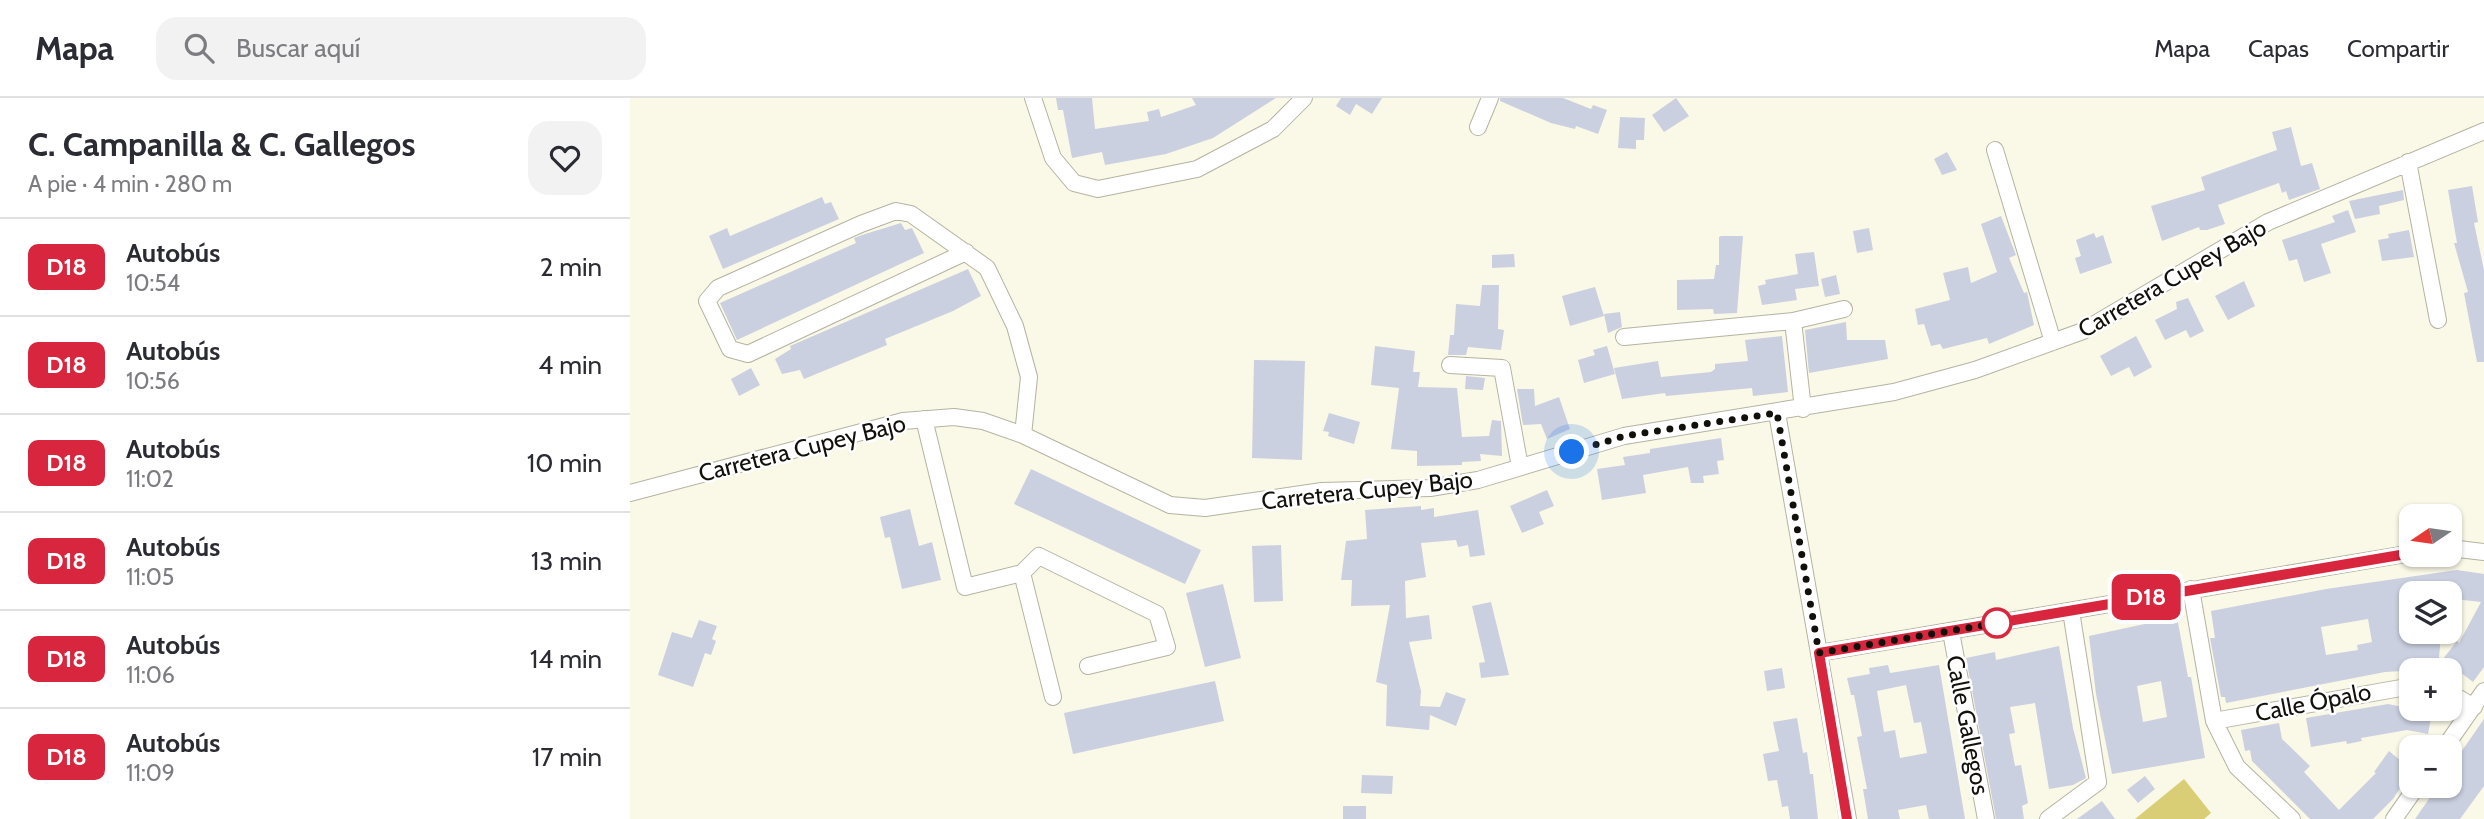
<!DOCTYPE html>
<html lang="es">
<meta charset="utf-8">
<style>
body{margin:0;font-family:Cabin,sans-serif;background:#f2f2f3;color:#2b2b33;height:100vh;display:flex;flex-direction:column;font-size:26px;white-space:nowrap}
*{box-sizing:border-box;margin:0}
p{font-size:23px;color:#7c7c81}
.icon{flex:none;width:38px;height:38px;fill:none;stroke:currentColor;stroke-width:2;stroke-linecap:round;stroke-linejoin:round}
.map{position:relative;flex:1;overflow:hidden}
.drawer{display:flex;flex-direction:column;background:#fff;width:630px}
.drawer>*{flex:none}
.badge{padding:0 14px;border-radius:10px;font-size:24px;line-height:46px}
.needle{width:46px;rotate:257deg}
.controls{position:absolute;left:1769px;top:406px;display:grid;gap:14px}
.controls a{display:grid;place-items:center;width:63px;height:63px;border-radius:14px;background:#fff;box-shadow:0 2px 5px #0004;font-size:35px}
.you{position:absolute;width:35px;height:35px;margin:-18px;border:5px solid #fff;border-radius:50%;background:#1a73e8;box-shadow:0 0 0 10px #1a73e833}
.map>.badge{position:absolute;translate:-50% -50%;box-shadow:0 0 0 4px #fff}
.round{display:grid;place-items:center;flex:none;width:74px;height:74px;border-radius:21px;background:#f2f2f3}
.headline{display:flex;align-items:center;justify-content:space-between;height:119px;padding:0 28px}
h1{font-size:33px;font-weight:800;line-height:52px}
ul{padding:0;list-style:none}
li{display:flex;align-items:center;gap:21px;height:98px;padding:0 28px;border-top:2px solid #e1e1e2}
li div{flex:1}
li b{display:block;font-size:26px}
li em{font-style:normal}
li .badge{min-width:77px;font-weight:700;text-align:center}
header{display:flex;align-items:center;gap:42px;box-sizing:border-box;height:98px;padding:0 35px;background:#fff;border-bottom:2px solid #e1e1e2}
header strong{font-size:33px}
nav{display:flex;gap:38px;margin-inline-start:auto;font-size:24px}
.search{width:490px;height:63px;background:#f2f2f3;display:flex;align-items:center;gap:18px;box-sizing:border-box;padding:0 24px;border-radius:21px;color:#7c7c81;font-size:26px}
main{display:flex;flex:1;min-height:0}
.map>svg:first-child{display:block}
.green{fill:#d9ce76}
.building{fill:#cbd0e0;fill-rule:evenodd}
.lines{fill:none;stroke-linecap:round;stroke-linejoin:round}
.minor-casing{stroke:#b5b3a2;stroke-width:18}
.minor{stroke:#fff;stroke-width:16}
.line-casing{stroke:#fff;stroke-width:16}
.line{stroke:#d7263d;stroke-width:10}
.walk{stroke:#11100a;stroke-width:7;stroke-dasharray:0 12.6}
.stop-dot{fill:#fff;stroke:#d7263d;stroke-width:3.5}
.labels{text-anchor:middle;dominant-baseline:central;stroke-width:5;stroke-linejoin:round;paint-order:stroke}
.street-label{font-size:24px;fill:#11100a;stroke:#fff}
</style>
<header>
<strong>Mapa</strong>
<div class="search"><svg class="icon" aria-label="search" viewBox="0 0 24 24"><circle cx="10" cy="10" r="6"/><path d="M15 15l6 6"/></svg>Buscar aquí</div>
<nav><a>Mapa</a><a>Capas</a><a>Compartir</a></nav>
</header>
<main>
<section class="drawer">
<div class="headline"><div><h1>C. Campanilla &amp; C. Gallegos</h1><p>A pie · 4 min · 280 m</p></div><a class="round"><svg class="icon" aria-label="heart" viewBox="0 0 24 24"><path d="M12 20l-8-8c-3-5 5-10 8-4 3-6 11-1 8 4z"/></svg></a></div>
<ul>
<li><span class="badge" style="background:#d7263d;color:#fff">D18</span><div><b>Autobús</b><p>10:54</p></div><em>2 min</em></li>
<li><span class="badge" style="background:#d7263d;color:#fff">D18</span><div><b>Autobús</b><p>10:56</p></div><em>4 min</em></li>
<li><span class="badge" style="background:#d7263d;color:#fff">D18</span><div><b>Autobús</b><p>11:02</p></div><em>10 min</em></li>
<li><span class="badge" style="background:#d7263d;color:#fff">D18</span><div><b>Autobús</b><p>11:05</p></div><em>13 min</em></li>
<li><span class="badge" style="background:#d7263d;color:#fff">D18</span><div><b>Autobús</b><p>11:06</p></div><em>14 min</em></li>
<li><span class="badge" style="background:#d7263d;color:#fff">D18</span><div><b>Autobús</b><p>11:09</p></div><em>17 min</em></li>
</ul>
</section>
<div class="map">
<svg width="1854" height="721" viewBox="0 0 1854 721">
<rect width="100%" height="100%" fill="#faf8e7"/>
<path class="green" d="M1554 681 1581 715 1574 721H1505Z"/>
<path class="building" d="M426 0H462L465 31 519 23 517 14 529 11 531 19 566 7 562 0H646L583 40 536 56 475 67 472 54 442 60 433 12H428Z
M711 0H752L742 16 726 6 720 17 706 8Z
M870 0H933L961 11 963 7 977 12 968 36 946 28 945 31 921 25 870 3Z
M1046 0 1059 18 1034 34 1022 17Z
M990 19 1015 20 1014 42H1006V51L988 50Z
M1661 29 1671 68 1682 65 1690 91 1659 102 1656 93 1652 95 1649 85 1588 107 1595 126 1577 132H1570L1569 129 1532 143 1521 108 1575 92 1571 79 1647 52 1642 34Z
M1317 54 1327 72 1312 77 1304 61Z
M1842 88 1848 124 1844 125 1854 172V264H1847L1834 195 1838 194 1824 145H1827L1818 92Z
M1773 92 1774 102 1749 108 1750 116 1725 121 1719 103Z
M192 99 195 106 201 104 209 121 93 171 79 138 97 130 100 138Z
M1718 112 1726 134 1691 146 1701 175 1674 184 1667 161 1659 163 1652 142 1705 124 1702 118Z
M1371 118 1386 157 1379 160 1394 195 1397 194 1404 227 1359 246 1357 240 1313 251 1310 246 1301 248 1294 226 1288 227 1285 211 1320 202 1313 175 1338 169 1341 185 1367 174 1351 126Z
M271 125 275 132 282 130 294 155 107 242 90 205 226 145 224 140 235 136Z
M1239 130 1243 152 1227 155 1223 133Z
M1779 132 1784 159 1752 163 1748 142 1759 140 1758 136Z
M1464 135 1466 140 1473 137 1482 165 1450 176 1445 160 1451 158 1446 142Z
M1091 138H1113L1107 215 1084 216 1083 211 1047 212V182L1084 181 1086 167H1089V139Z
M1184 154 1189 188 1165 191 1167 202 1132 207 1128 188 1136 186 1135 182 1168 176 1165 156Z
M884 156 885 169 862 170V157Z
M338 171 351 198 323 213 255 241 257 247 174 281 170 272 152 276 145 261 161 251 160 248Z
M1206 177 1210 196 1195 199 1191 181Z
M1614 183 1625 208 1598 222 1585 198Z
M852 187H869L868 231 874 232 871 252 838 249 836 257H818L820 237H824L826 206 850 208Z
M965 189 974 218 940 228 932 198Z
M1558 200 1574 233 1560 240 1556 232 1535 242 1525 222 1547 211 1546 204Z
M990 214 992 229 978 235 974 216Z
M1216 224 1217 242H1255L1258 261 1179 275 1175 232Z
M1152 238 1158 294 1123 298 1122 290 1036 298 1035 295 992 301 984 270 1028 263 1031 279 1081 274 1085 271V266L1118 263 1115 242Z
M1506 238 1522 269 1504 279 1499 269 1481 278 1470 258Z
M745 248 785 253 783 274H790L788 289 827 290 832 339 859 338 862 322 871 323 872 358 850 356 851 363 832 364V367L787 368V353L761 351 769 290 741 287Z
M977 248 985 276 954 285 948 262 965 257 963 252Z
M624 262 675 263 672 362 622 360Z
M121 270 130 287 109 298 101 281Z
M836 278 855 280 853 292 835 291Z
M887 291H904L905 308 929 299 940 331 917 341 911 326 893 327Z
M699 315 730 324 724 346 698 338 699 334 693 333Z
M1091 340 1094 362 1087 363 1089 376 1073 378 1074 385H1061L1058 369 1013 377 1016 395 972 402 967 371 995 367 993 359 1020 355V351Z
M401 371 571 452 555 486 384 406Z
M917 392 924 408 909 414 914 426 892 435 880 408Z
M791 408V412L804 410V419L848 412 855 457 840 459 838 447 828 449 826 442 791 445 796 479 775 483 776 520 799 517 802 541 779 544 791 593 790 608 810 609 816 594 836 601 826 628 800 617 799 632 756 628 757 587 746 584 760 507 721 508 722 482H711L716 443 737 441 735 412Z
M280 411 289 448 302 444 311 482 272 491 260 439 255 440 250 419Z
M651 447 653 503 624 504 622 448Z
M1827 472 1854 476V569L1843 584 1813 561 1827 543 1829 545 1851 504 1824 501 1820 495H1782V510L1773 511 1778 534 1811 537 1808 571 1755 574 1596 605 1595 599H1591L1580 540H1585L1581 513 1696 491ZM1738 521 1742 544 1727 547 1728 552 1696 557 1691 529Z
M593 486 611 560 575 569 556 495Z
M861 504 879 577 851 580 849 565 855 564 842 508Z
M1547 519 1558 579H1561L1575 660 1482 676 1466 596 1459 538ZM1531 583 1537 619 1513 624 1507 588Z
M69 522 87 528 82 541 86 543 81 557 75 555 63 589 28 577 42 534 62 540Z
M1429 548 1443 630 1456 680 1443 687 1419 691 1405 605 1380 609 1385 635 1379 636 1385 668 1391 667 1398 705 1392 708 1394 721H1366L1336 560 1365 554 1366 562Z
M1258 567 1260 575 1309 567 1335 721H1299L1296 707 1268 712 1270 721H1238L1233 691H1237L1227 639 1232 638 1224 597H1221L1217 580 1240 576 1239 570ZM1276 587 1284 625 1291 624 1297 655 1270 660 1265 632 1254 634 1247 593Z
M1152 570 1155 590 1137 593 1134 573Z
M585 583 594 623 443 656 434 615Z
M1758 606 1802 615 1798 636 1777 632 1731 640 1732 643 1717 646 1716 643 1681 649 1676 620Z
M1167 620 1173 655 1177 654 1180 676H1183L1188 721H1160L1158 708 1152 709 1147 682 1138 683 1133 656 1149 653 1143 624Z
M1854 621V688L1830 721H1785L1808 688H1820V670Z
M1649 625 1652 641 1680 668 1674 674 1709 712 1746 675 1744 674 1759 653 1782 672 1763 701 1743 721H1680L1622 663 1620 652 1615 653 1611 632Z
M732 677 763 678 762 696 731 695Z
M1515 678 1525 691 1508 705 1497 692Z
M1472 703 1485 721H1447Z
M713 708H736V721H713Z"/>
<g class="lines">
<g class="minor-casing">
<path id="minor" d="M403 0 423 60 444 85 468 91 567 71 643 31 674 0
M848 29 860 0
M1365 52 1423 244
M1778 64 1808 222
M336 154 118 256 100 251 77 203 88 190 231 126 266 113 281 116 357 170 385 228 399 279 393 337
M1163 223 1173 311
M994 239 1163 223 1214 211
M820 267 872 270 890 369
M1147 315 1218 721
M294 321 335 489 392 475 409 458 527 516 537 549 458 568
M0 395 273 323 324 319 353 323 393 337 540 407 575 410 692 393 800 390 848 382 994 338 1264 294 1345 272 1453 233 1638 124 1854 33
M1820 450 1854 454
M392 475 423 599
M1561 491 1584 623 1607 669 1662 721
M1321 534 1356 721
M1189 555 1782 455
M1820 595 1844 609
M1584 623 1782 588
M1815 649 1854 593
M1418 721 1468 684 1441 513
M1764 721 1787 688"/>
</g>
<use href="#minor" class="minor"/>
</g>
<g class="lines">
<g class="line-casing">
<path id="line" d="M1217 721 1189 555 1782 455"/>
</g>
<use href="#line" class="line"/>
<path class="walk" d="M942 354 994 338 1147 315 1189 555 1367 525"/>
</g>
<circle class="stop-dot" cx="1367" cy="525" r="14"/>
<g class="labels">
<g class="street-label">
<text transform="translate(1542 180) rotate(-30)">Carretera Cupey Bajo</text>
<text transform="translate(172 350) rotate(-14)">Carretera Cupey Bajo</text>
<text transform="translate(737 392) rotate(-6)">Carretera Cupey Bajo</text>
<text transform="translate(1683 604) rotate(-11)">Calle Ópalo</text>
<text transform="translate(1338 627) rotate(79)">Calle Gallegos</text>
</g>
</g>
</svg>
<div class="controls">
<a><svg class="needle" viewBox="-14 -14 28 28"><path d="M0-13l5 13h-10z" fill="#e53935"/><path d="M0 13l5-13h-10z" fill="#7c7c81"/></svg></a>
<a><svg class="icon" aria-label="layers" viewBox="0 0 24 24"><path d="M12 4l9 5-9 5-9-5zM3 14l9 5 9-5"/></svg></a>
<a>+</a>
<a>−</a>
</div>
<div class="you" style="left:942px;top:354px"></div>
<b class="badge" style="left:1516px;top:499px;background:#d7263d;color:#fff">D18</b>
</div>
</main>
